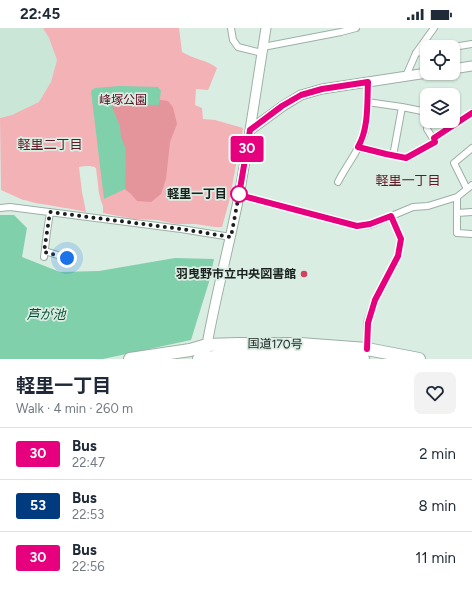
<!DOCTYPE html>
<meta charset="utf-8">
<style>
body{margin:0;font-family:Figtree,"Noto Sans JP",sans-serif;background:#f2f2f3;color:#1f2937;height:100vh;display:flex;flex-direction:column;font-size:15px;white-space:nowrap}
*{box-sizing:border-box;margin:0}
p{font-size:13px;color:#747a83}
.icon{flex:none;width:22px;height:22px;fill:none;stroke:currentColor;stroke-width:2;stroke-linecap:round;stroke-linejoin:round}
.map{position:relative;height:331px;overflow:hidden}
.sheet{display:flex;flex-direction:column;background:#fff;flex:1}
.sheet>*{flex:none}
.badge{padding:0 8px;border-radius:3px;font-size:14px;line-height:26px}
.buttons{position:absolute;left:420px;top:12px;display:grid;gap:8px}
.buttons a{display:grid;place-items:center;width:40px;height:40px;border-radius:8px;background:#fff;box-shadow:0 1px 3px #0004;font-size:20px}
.you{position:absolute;width:20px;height:20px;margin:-10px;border:3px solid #fff;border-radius:50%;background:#1a73e8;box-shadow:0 0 0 6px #1a73e833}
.map>.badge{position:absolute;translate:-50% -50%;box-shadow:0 0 0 2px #fff}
.round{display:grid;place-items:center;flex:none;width:42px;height:42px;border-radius:8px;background:#f2f2f3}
.summary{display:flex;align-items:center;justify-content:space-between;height:68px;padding:0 16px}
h1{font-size:19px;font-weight:700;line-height:30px}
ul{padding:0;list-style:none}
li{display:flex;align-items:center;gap:12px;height:52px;padding:0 16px;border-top:1px solid #e0e1e3}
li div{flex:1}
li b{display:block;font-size:15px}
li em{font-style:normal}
li .badge{min-width:44px;font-weight:700;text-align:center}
.status{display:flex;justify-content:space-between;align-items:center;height:28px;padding:0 20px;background:#fff;direction:ltr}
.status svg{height:11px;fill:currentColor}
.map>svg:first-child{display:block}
.built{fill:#cae6d7}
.green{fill:#f3b2b6}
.forest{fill:#e4959b}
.water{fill:#80d0ab}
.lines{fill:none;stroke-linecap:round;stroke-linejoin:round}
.street-casing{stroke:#9db0a6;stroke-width:8}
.secondary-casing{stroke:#9db0a6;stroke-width:11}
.highway-casing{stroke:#9db0a6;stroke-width:14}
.street{stroke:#fff;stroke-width:6}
.secondary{stroke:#fff;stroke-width:9}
.highway{stroke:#fff;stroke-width:12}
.line-casing{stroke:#fff;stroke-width:9}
.line{stroke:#e6007e;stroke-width:6}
.walk{stroke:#1a211d;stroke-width:4;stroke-dasharray:0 7.2}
.stop-dot{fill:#fff;stroke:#e6007e;stroke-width:2}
.poi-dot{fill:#d14159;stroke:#d9ede3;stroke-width:1.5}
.labels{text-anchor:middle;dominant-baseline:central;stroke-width:3.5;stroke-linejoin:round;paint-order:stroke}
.park-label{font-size:12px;fill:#5f001a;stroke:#d9ede3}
.stop-label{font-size:12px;font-weight:bold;fill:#1a211d;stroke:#d9ede3;text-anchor:end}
.poi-label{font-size:12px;font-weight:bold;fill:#1a211d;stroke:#d9ede3;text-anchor:end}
.street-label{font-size:12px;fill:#1a211d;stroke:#d9ede3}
.neighbourhood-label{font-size:13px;fill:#601b26;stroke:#d9ede3}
.water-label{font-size:13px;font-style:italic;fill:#0c4e36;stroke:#d9ede3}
</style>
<div class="status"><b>22:45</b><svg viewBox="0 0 49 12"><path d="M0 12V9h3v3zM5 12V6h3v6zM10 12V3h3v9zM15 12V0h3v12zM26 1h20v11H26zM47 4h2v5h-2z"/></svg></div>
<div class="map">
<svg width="472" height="331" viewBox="0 0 472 331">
<rect width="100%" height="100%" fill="#d9ede3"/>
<path class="built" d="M0 0H43L49 10 57 32 51 54 39 75 12 87 0 90Z"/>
<path class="green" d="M43 0H179L182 24C193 31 207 32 217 40L209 60 208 62 196 61 195 77 202 80 203 91 215 92 243 100 229 174 222 199H215L195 196H176L158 192 134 191 103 185V178L101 173 99 165 96 140C91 137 85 138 79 139L82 164 86 184C69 180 52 178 35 175 31 174 27 172 23 172L1 162 0 90 12 87 39 74 51 54 57 32 49 10Z"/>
<path class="forest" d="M109 69 161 72 168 73 173 79 177 96 170 114 166 151 161 166 151 174 137 173 131 166 121 158Z"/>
<path class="water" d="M120 58 158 59 161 63 159 77 116 76 112 79 120 98 121 109 126 121 125 161 104 171 91 63 95 60Z
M0 187H14L27 200 22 229 60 244 99 243 175 230 214 231 209 254 191 312 103 331H0Z"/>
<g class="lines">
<g class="street-casing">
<path id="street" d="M231 0 233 12 238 19 262 25
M263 19 341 4 356 0
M453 19 472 16
M416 25 427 23
M406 48 416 25 434 0
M367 74 402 79 427 84
M433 110 472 85
M358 119 386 126 407 130 435 114 427 101 428 93
M393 128 402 79
M338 154C346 138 358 124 364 107 368 94 368 69 368 54
M467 161 454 135 472 120
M239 167 357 198 370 197 413 179 428 178 457 169 472 157
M457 169V205L472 206
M0 180 10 179 181 201 231 209
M457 185 472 184
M45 223 67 230
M44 229 47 204 50 184
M367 321V295L375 272 398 228 401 211 391 188"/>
</g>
<g class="secondary-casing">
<path id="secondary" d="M453 41 472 38
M250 102 283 78 301 67 322 61 427 45
M206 322C215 270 229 219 239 168 249 112 257 56 266 0"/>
</g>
<g class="highway-casing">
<path id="highway" d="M130 331 190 322 207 317 238 316H300L367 321 419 331
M199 331 237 326H300L363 331"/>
</g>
<use href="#street" class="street"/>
<use href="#secondary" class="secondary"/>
<use href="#highway" class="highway"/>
</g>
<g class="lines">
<g class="line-casing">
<path id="line" d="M367 321 368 295 375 272 398 228 401 211 391 188 370 196 357 198 239 167 250 102 282 78 301 67 322 61 368 54C367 75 369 100 358 119L386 126 406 130 435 114 434 110 472 85"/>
</g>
<use href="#line" class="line"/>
<path class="walk" d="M67 230 44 224 50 184 181 201 231 209 239 166"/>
</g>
<circle class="stop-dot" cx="239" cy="166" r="8"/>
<circle class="poi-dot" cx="304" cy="246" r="4"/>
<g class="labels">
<g class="park-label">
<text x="123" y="72">峰塚公園</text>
</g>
<g class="stop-label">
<text x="227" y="166">軽里一丁目</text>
</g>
<g class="poi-label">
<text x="296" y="246">羽曳野市立中央図書館</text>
</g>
<g class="street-label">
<text transform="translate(275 316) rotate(1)">国道170号</text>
</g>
<g class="neighbourhood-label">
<text x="50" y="116">軽里二丁目</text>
<text x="408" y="152">軽里一丁目</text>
</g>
<g class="water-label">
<text x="46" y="286">芦が池</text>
</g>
</g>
</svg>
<div class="buttons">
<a><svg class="icon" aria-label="locate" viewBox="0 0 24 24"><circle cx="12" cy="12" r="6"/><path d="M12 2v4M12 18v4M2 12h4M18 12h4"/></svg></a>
<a><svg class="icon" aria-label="layers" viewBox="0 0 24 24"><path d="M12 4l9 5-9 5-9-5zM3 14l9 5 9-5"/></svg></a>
</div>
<div class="you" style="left:67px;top:230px"></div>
<b class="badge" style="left:247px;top:121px;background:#e6007e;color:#fff">30</b>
</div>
<section class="sheet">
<div class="summary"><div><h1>軽里一丁目</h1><p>Walk · 4 min · 260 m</p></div><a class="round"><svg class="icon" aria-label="heart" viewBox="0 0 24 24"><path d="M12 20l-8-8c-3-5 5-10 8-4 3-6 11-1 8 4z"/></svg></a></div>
<ul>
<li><span class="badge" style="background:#e6007e;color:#fff">30</span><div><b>Bus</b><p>22:47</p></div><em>2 min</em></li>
<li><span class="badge" style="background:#003b80;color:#fff">53</span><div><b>Bus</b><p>22:53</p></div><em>8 min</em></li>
<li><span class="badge" style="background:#e6007e;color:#fff">30</span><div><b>Bus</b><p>22:56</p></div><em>11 min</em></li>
</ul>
</section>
